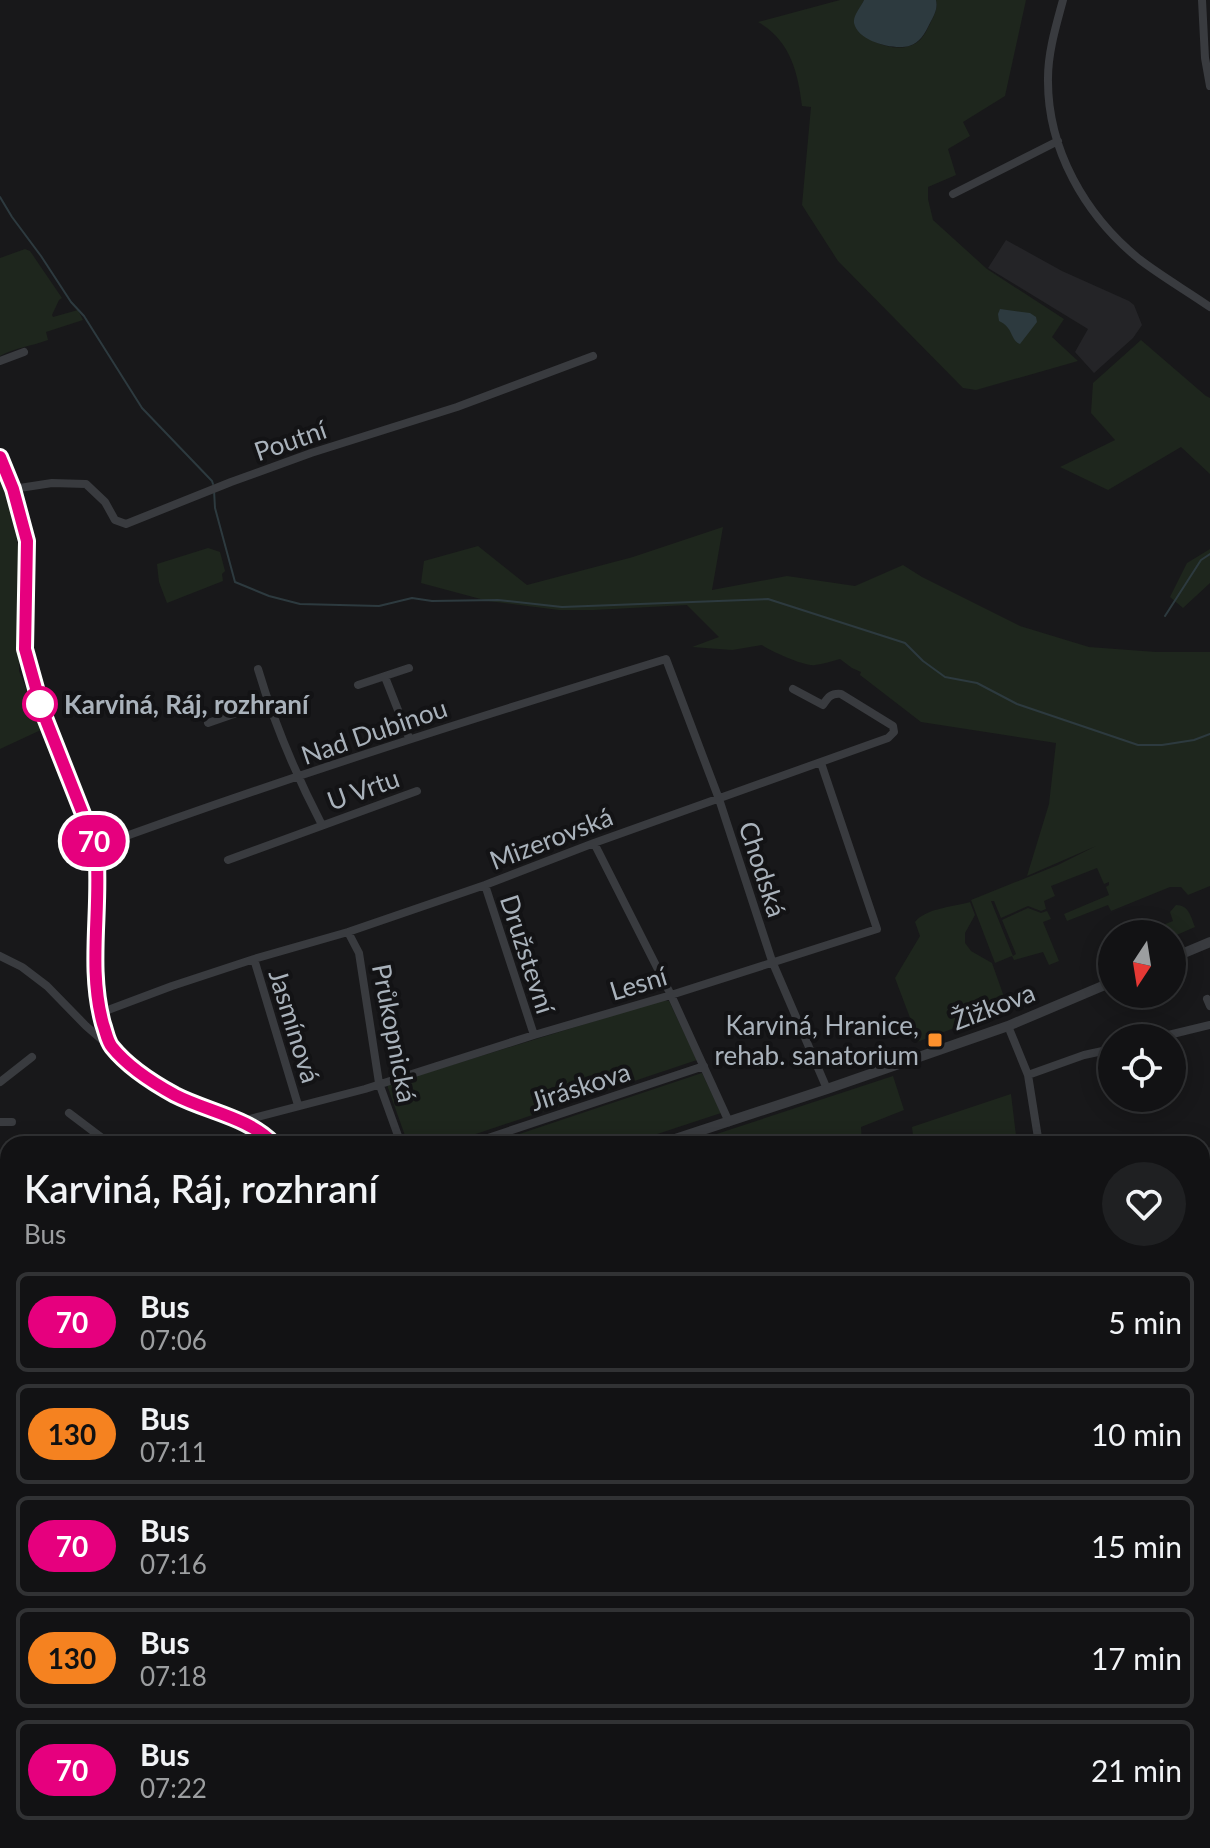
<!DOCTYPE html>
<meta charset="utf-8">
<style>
body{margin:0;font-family:Lato,sans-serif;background:#1f2022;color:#f1f3f6;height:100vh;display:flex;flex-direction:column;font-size:30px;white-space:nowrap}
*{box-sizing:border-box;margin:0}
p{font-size:26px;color:#9c9ea0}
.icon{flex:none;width:44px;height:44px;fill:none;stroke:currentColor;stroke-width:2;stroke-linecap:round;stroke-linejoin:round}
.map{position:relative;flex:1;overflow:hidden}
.panel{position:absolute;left:0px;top:1136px;width:1210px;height:712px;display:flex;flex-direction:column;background:#121214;border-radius:24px 24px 0 0;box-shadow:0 4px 20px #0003,0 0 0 2px #313234}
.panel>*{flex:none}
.badge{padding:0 16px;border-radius:26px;font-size:28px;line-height:52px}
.needle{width:52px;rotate:192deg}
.buttons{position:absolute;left:1098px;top:920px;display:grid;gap:16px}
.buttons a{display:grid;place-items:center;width:88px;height:88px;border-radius:50%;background:#121214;box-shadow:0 4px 20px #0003,0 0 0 2px #313234;font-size:40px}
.map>.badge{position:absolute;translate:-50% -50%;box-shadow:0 0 0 4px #fff}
.round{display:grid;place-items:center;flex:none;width:84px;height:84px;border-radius:42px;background:#1f2022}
.head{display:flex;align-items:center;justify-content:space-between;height:136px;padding:0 24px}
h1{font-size:38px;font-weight:600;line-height:60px}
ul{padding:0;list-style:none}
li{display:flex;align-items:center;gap:24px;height:100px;margin:0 16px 12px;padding:0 8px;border:4px solid #313234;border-radius:12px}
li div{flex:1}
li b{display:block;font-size:30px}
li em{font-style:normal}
li .badge{min-width:88px;font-weight:700;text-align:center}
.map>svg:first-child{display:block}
.built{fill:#242427}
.green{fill:#1e261d}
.water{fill:#2d3a3f}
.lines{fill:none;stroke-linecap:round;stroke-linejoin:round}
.stream{stroke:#2d3a3f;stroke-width:2}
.minor{stroke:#393b3f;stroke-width:8}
.tertiary{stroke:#393b3f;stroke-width:10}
.line-casing{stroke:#fff;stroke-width:18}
.line{stroke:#e6007e;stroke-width:12}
.stop-dot{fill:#fff;stroke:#e6007e;stroke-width:4}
.poi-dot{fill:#fd902d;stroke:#131315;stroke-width:3}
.labels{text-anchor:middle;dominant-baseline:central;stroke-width:8;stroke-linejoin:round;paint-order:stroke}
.street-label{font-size:26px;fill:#a9b2bb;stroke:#131315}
.stop-label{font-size:26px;font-weight:bold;fill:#a9b2bb;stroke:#131315;text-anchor:start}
.poi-label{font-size:26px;fill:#a9b2bb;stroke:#131315;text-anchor:end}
</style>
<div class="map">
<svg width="1210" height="1848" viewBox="0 0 1210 1848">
<rect width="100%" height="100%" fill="#18181a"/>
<path class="built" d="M1006 240 1062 271 1129 301 1134 305 1142 325 1133 338 1094 373 1075 352 1088 329 988 268Z
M1210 1147V1241L1202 1244V1150Z
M1210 1388V1549L1202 1552V1389Z"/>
<path class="green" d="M840 0H864L860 8 857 29C871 44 902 56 920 40 925 35 927 29 930 24 934 15 938 10 936 0H1026L1005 96 963 122 970 136 948 149 956 175 928 187V199L933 220 987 269 1064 319 1052 337 1078 361 976 390 963 388 838 261 802 205 811 107 802 106C798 72 790 40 758 22Z
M25 249 30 251 62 298 59 300 52 315 53 317 78 310 83 320 46 332 48 340C32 346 14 348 0 356V258Z
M1141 340 1206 396 1210 398V474L1181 447 1108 490 1060 467 1115 440 1091 413 1093 383Z
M0 476 8 493 20 557 19 671 43 729 0 749Z
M723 527 712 590 787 576 855 586 903 565 922 577 1020 626 1089 647 1156 652H1210V886L1188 895 1181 887H1170L1111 911 1108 905 1067 921 1064 914 1109 895 1106 887 1109 885V882L1104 884 1097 868 1051 886 1055 896 1044 901 1046 909 1041 911 1028 906 1001 918 994 901H991L1013 956 1016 954 1002 920 1028 908 1041 913 1047 911 1051 919 1043 922 1059 961 1049 965 1043 952 1014 960 1012 956 995 963 971 900 1058 865 1096 846 1027 876 1049 804 1056 743 921 722 860 675 861 672 852 668 840 659C832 661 823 664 815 665 806 667 770 651 762 645L732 650 692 647 719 637 687 605 594 610H559L488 601 421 583 424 561 478 546 527 585 633 557Z
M208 548 220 552 225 571 222 574 223 581 167 603 159 582 157 564Z
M1210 549V583L1183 608 1170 597 1187 563Z
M970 902 975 915 965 933V943L971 951 992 963 1008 1008 917 1042 912 1023 895 978 920 936 915 922C926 908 953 907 970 902Z
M1176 905C1189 905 1191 917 1195 927L1172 937V934H1140L1173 921 1170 912Z
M663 1000 669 1001 697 1060 446 1144H408L387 1085Z
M702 1073 721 1113 627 1144H489Z
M893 1076 904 1110 861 1127 862 1144H686Z
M1011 1094 1017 1144H914L912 1127Z
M0 1697 8 1712V1840H33L37 1848H0Z
M1210 1812V1848H1110L1133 1840H1202V1815Z
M495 1840H711L717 1848H482Z"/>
<path class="water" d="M864 0H936C938 9 934 15 930 23 925 33 920 43 909 46 894 50 858 42 854 23 853 15 861 7 864 0Z
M1000 309 1030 313 1036 317 1037 322 1020 344C1010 340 1014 328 999 321L998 314Z"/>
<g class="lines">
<path class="stream" d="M0 197 12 217 41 256 71 302 84 316 142 408 212 481 213 484
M214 490 215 508 235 582 269 596 300 604 379 606 412 598 432 601 498 600 562 607 768 599 905 643 923 661 945 677 977 683 1017 704 1138 745H1162L1194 740 1210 734
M1165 616 1201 560 1210 554"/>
<path class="minor" d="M1063 0C1056 26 1048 52 1048 78 1047 149 1085 215 1139 259 1161 276 1187 291 1210 307
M1202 0 1205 58 1210 86
M953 194 1058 141
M0 361 24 352
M0 457C11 483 23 512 27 541 32 576 26 614 25 649L42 710 96 847 98 869 96 990 109 1045
M13 489 52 483 86 484 105 502 115 520 126 524 231 482 311 453 457 407 593 356
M258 669C274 723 296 775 322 825
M385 677 409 738
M358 685 409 668
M208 723 268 702
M594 843 671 995 729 1122
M96 847C284 778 475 718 666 659L719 799 772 961 827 1089
M228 860 417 791
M485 885 534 1035
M348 932 359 953 379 1083 401 1144
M0 956 22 967 47 986 86 1026 131 1065 160 1087 182 1099 242 1121 274 1144
M254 959 298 1105
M1207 999 1210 1006
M100 1013 172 986 254 959 348 932 485 885 594 843 888 738 894 732 893 726 841 694C831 693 828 697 823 705L793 689
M1008 1026 1028 1075 1039 1144
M1156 1038 1210 1025
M1028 1075 1084 1055 1112 1049
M0 1082 32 1057
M69 1113 110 1144
M242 1121 365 1089 534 1035 671 995 877 929 821 763
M0 1122H12
M470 1144 704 1066
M0 1192 8 1194
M1202 1253 1210 1250
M0 1462 8 1456
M0 1673 8 1677
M1202 1685 1210 1692
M289 1840 293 1848
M714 1840 720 1848"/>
<path class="tertiary" d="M1172 958 1210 942
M660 1144 827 1089 1008 1026 1112 982"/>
</g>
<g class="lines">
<g class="line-casing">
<path id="line" d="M0 457 13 489 27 541 25 649 42 710 96 847C102 906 87 966 103 1024 106 1032 107 1041 112 1047 128 1067 153 1083 175 1095 208 1112 248 1117 274 1144"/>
</g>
<use href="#line" class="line"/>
</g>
<circle class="stop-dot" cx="40" cy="704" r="16"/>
<rect class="poi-dot" x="927" y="1032" width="16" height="16" rx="4"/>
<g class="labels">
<g class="street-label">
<text transform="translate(290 440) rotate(-19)">Poutní</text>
<text transform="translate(374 731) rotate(-19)">Nad Dubinou</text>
<text transform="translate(363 789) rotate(-20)">U Vrtu</text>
<text transform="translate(551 838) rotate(-21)">Mizerovská</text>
<text transform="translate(763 869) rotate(72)">Chodská</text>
<text transform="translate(528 954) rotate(72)">Družstevní</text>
<text transform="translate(638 983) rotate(-17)">Lesní</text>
<text transform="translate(993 1006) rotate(-21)">Žižkova</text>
<text transform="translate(295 1026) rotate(73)">Jasmínová</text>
<text transform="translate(395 1033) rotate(79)">Průkopnická</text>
<text transform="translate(580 1086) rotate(-18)">Jiráskova</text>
</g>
<g class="stop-label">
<text x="64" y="704">Karviná, Ráj, rozhraní</text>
</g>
<g class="poi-label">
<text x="919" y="1025">Karviná, Hranice,<tspan x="919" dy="30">rehab. sanatorium</tspan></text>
</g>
</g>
</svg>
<div class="buttons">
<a><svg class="needle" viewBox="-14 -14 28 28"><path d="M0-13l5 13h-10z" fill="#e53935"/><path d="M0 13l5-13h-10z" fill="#9c9ea0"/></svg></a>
<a><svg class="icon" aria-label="locate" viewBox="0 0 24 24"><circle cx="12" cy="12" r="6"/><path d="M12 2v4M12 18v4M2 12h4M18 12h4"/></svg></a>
</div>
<b class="badge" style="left:94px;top:841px;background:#e6007e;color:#fff">70</b>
<section class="panel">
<div class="head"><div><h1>Karviná, Ráj, rozhraní</h1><p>Bus</p></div><a class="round"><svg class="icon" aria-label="heart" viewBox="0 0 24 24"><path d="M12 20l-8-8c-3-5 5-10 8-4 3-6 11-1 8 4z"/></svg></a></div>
<ul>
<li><span class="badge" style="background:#e6007e;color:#fff">70</span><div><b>Bus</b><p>07:06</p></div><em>5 min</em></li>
<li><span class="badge" style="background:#f58220;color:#111">130</span><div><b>Bus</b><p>07:11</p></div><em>10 min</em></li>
<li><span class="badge" style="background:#e6007e;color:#fff">70</span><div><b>Bus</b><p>07:16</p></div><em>15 min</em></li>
<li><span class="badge" style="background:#f58220;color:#111">130</span><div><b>Bus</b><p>07:18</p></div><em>17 min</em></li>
<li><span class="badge" style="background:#e6007e;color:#fff">70</span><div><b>Bus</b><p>07:22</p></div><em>21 min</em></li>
</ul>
</section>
</div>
